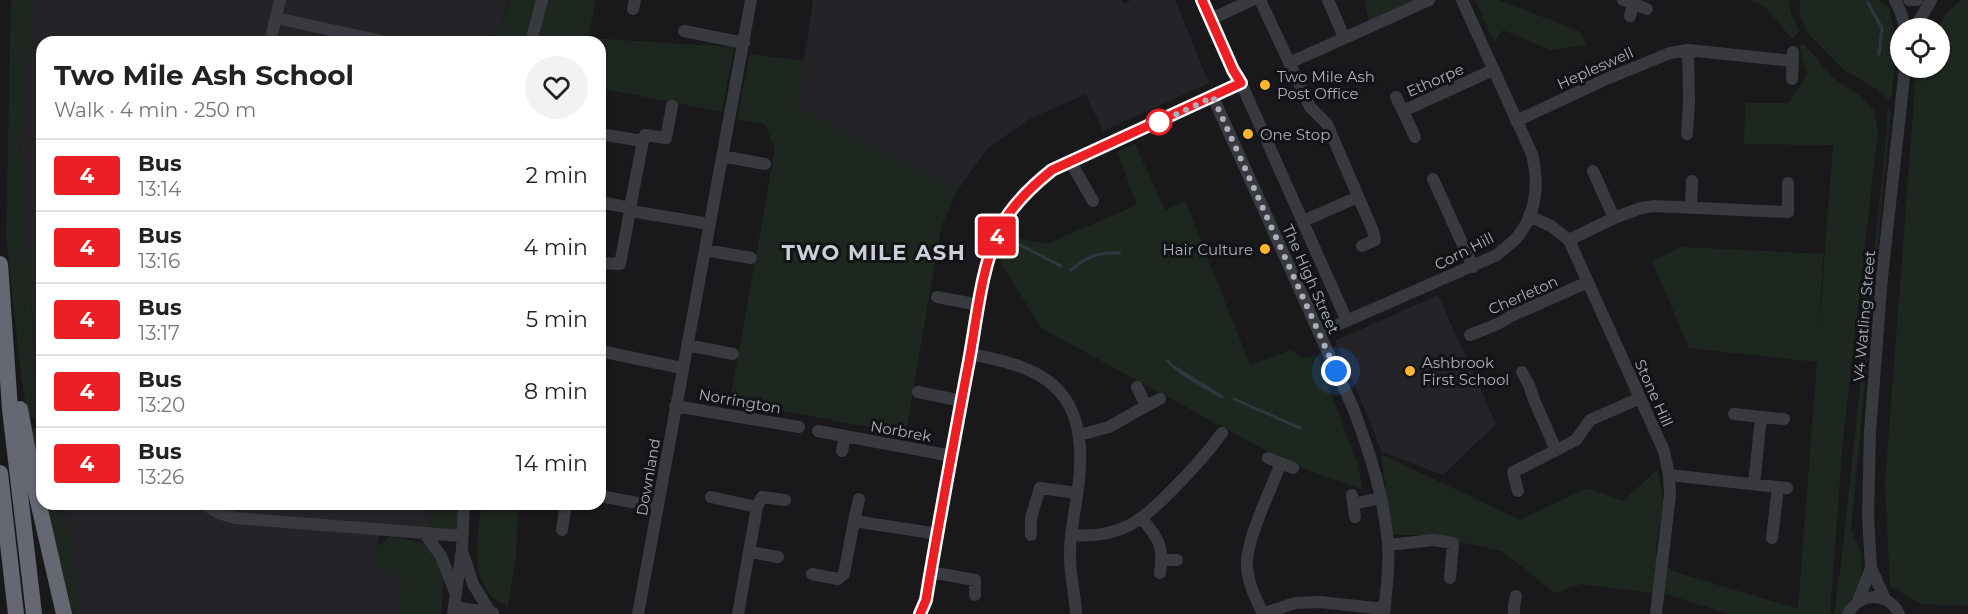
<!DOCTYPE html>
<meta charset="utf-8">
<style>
body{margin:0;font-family:Montserrat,sans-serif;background:#f2f2f2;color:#222;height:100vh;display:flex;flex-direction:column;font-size:22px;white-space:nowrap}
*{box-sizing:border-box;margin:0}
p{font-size:20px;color:#767676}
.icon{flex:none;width:33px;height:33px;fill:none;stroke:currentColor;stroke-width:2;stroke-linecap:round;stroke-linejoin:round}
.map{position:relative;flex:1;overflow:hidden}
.details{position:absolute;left:36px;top:36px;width:570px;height:474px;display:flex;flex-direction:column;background:#fff;border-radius:18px;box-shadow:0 2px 4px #0004}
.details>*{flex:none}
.badge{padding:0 12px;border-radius:4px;font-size:21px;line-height:39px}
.tools{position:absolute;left:1890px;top:18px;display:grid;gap:12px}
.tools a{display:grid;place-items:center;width:60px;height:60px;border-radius:50%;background:#fff;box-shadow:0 2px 4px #0004;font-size:30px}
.you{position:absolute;width:30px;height:30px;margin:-15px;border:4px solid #fff;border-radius:50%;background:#1a73e8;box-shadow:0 0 0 9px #1a73e833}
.map>.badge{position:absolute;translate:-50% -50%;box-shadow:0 0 0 3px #fff}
.round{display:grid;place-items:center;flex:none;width:63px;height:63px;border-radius:32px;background:#f2f2f2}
.overview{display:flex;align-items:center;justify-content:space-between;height:102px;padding:0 18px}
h1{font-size:28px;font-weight:700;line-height:45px}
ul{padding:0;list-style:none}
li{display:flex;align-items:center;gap:18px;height:72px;padding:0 18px;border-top:2px solid #e0e0e0}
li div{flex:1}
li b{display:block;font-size:22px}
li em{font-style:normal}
li .badge{min-width:66px;font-weight:700;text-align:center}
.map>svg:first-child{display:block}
.built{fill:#242428}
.green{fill:#1e271f}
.water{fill:#2d3841}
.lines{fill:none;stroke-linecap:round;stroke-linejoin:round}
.stream{stroke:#2d3841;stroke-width:3}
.minor{stroke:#393a40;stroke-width:12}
.highway{stroke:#656872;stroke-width:16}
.line-casing{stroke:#fff;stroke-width:14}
.line{stroke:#ec1f25;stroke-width:9}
.walk{stroke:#aab0bc;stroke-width:6;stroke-dasharray:0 10.8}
.poi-dot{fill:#ffb62d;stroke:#131316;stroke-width:2}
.stop-dot{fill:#fff;stroke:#ec1f25;stroke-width:3}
.labels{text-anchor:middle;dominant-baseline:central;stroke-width:6;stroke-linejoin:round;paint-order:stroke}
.street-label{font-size:15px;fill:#aab0bc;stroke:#131316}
.poi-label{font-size:15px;fill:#aab0bc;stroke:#131316;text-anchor:start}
.district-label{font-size:21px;font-weight:bold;letter-spacing:1.5px;fill:#cbcfd7;stroke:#131316}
</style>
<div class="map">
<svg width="1968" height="614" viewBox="0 0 1968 614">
<rect width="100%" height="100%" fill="#19191b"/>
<path class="built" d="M33 0H508L500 27 492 42H42V387L37 386 20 142Z
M813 0H1122L1124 4 1131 0H1175L1209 83 1103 131 1086 94 1031 118 988 148 957 191 797 107Z
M1438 295 1496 424 1443 475 1382 452 1362 402 1335 341Z
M62 504H431L429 519 425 534 380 529 374 564 403 580 397 614H82L70 537Z"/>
<path class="green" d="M11 0H33L20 142 37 386 42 387V417L28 418 21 375 6 237Z
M509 0H596L588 38 734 47 722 112 600 88V42H492L500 27Z
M1364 0H1418L1369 21Z
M1475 0H1499L1581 32 1586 45 1551 50 1503 30 1494 42Z
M1748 0H1789L1791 13 1799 32 1792 39 1765 7Z
M1800 0H1878L1889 8 1897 46 1891 99 1887 100 1875 88 1844 70 1806 31 1799 12Z
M1961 0H1968V606L1922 604 1890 586 1885 483 1916 73 1919 68H1940V28H1938L1945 15Z
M1804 44 1833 78 1862 97 1873 109 1878 130 1842 451 1830 614H1728L1670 595 1581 584 1555 593 1502 551 1428 535H1392L1381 454 1520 520 1587 488 1623 501 1658 469 1663 502 1655 553 1672 571 1798 609 1817 362 1689 348 1652 261 1682 247 1823 254 1818 342 1833 145 1744 144 1745 103H1789L1807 74 1799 47Z
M750 54 805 61 797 107 957 191 941 227 906 434 730 401 775 149 765 124 737 119Z
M1891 108 1851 530 1862 555 1860 586 1841 614H1834L1842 556 1887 130V111Z
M1135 144 1165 210 1185 201 1250 365 1291 350 1302 358 1317 355 1357 463 1363 490 1289 463 1041 328 1001 263 1014 237 1047 244 1137 205 1117 152Z
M42 427V485L30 429Z
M46 504H62L70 537 82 614H73Z
M431 504H464L462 536 425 534 429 519Z
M482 504H518L516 556 508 607C502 603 493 599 489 593 470 571 478 530 482 504Z
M391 536 423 543 438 559 444 578 441 614H397L403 580 374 564 377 546Z"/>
<path class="water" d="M1168 359 1172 364 1224 396 1222 399C1203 387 1180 377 1165 360Z"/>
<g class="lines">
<path class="stream" d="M1868 3 1882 28 1879 54
M1012 241 1061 266
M1071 270C1085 257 1101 251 1120 253
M1234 399 1300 428"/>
<path class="minor" d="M1202 0 1233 70 1241 83 1347 321
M1260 0 1310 107 1327 124 1373 231 1375 240 1362 246
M1328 0 1344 37
M1623 0 1647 9
M1895 0 1901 13 1905 28
M1909 0H1917
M633 9 635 0
M1630 16 1633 4
M276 18 386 42
M1211 19 1252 0
M1915 28 1931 0
M684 31 744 43
M270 42 280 0
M531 42 542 0
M1289 63 1429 0
M1792 79 1793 52
M1213 97 1353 408C1370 453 1384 496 1388 544 1390 567 1386 591 1384 614
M1396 97 1403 111 1493 70
M1403 111 1415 137
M1516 121 1604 80 1670 53 1688 50 1793 61
M600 134 643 141 630 208
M1687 134 1689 102 1688 50
M643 141 645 135 666 138 672 106
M722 156 765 164
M1070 161 1093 201
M1433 179 1473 267
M600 202 630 208V211
M1691 208 1692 181
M1529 216 1551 226 1569 240 1664 451 1669 475 1670 495 1656 614
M1614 218 1641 208 1654 206 1788 212V183
M1303 221 1358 197
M1569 240 1614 218 1593 171
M705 250 751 258
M600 263 620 264 630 211 710 224
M937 297 979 305
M1319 333 1497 255C1503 249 1513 243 1518 236 1537 212 1539 183 1532 154L1462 0
M1470 335C1484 329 1497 326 1509 317L1588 282
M687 345 733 354
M600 351 682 368
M970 354C1041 367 1084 386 1080 468 1079 495 1071 522 1070 550 1069 573 1075 592 1076 614
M1522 372 1529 385 1534 400 1556 450
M918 392 962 401
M675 406 799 427
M1146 406 1160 399
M1734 414 1761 417
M818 431 952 456
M1079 435 1109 427 1146 406 1137 387
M842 451 845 436
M1268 458 1293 468
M1669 475 1787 488
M1754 484 1761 417 1784 419
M1518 491 1513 472 1576 440 1590 420 1640 398
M1352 495 1355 517
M600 496 658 507
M711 497 757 507 738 614
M859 499 854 521 938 534
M204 504 221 514 235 518 462 536
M1353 504 1381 498
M757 507 762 497 785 500
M1142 519C1159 538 1164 548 1160 573
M562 530 566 504
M425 534 441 556 455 592
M1031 535V518L1040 488 1077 493
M1071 535C1122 539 1143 520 1176 486 1193 469 1208 452 1222 433
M1772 538 1778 487
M1388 545 1434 540 1453 543 1450 578
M750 552 778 557
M463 553 473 584 490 612
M1162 560H1177
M930 572 975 580V595
M812 574 838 579 844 574 854 521
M1885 599 1871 568 1868 516 1870 432 1882 277 1905 68
M1858 601 1871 568
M454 607 493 613
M453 614 462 549 464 504
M638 614 751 0
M920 614 926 600C939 520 954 441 969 361 977 318 981 267 1000 228 1012 205 1032 186 1052 170L1241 83
M1262 614 1295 603 1320 602 1385 609
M1263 614C1255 597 1246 580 1247 560 1249 534 1271 489 1281 463
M1514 614V606L1516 596
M1848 614C1859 592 1888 591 1899 614"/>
<path class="highway" d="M0 264 10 409 34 614
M20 409 34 484 64 614
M0 473 16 614"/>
</g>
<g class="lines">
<g class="line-casing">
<path id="line" d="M920 614 926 600C939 520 954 441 969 361 977 318 981 268 1000 228 1012 205 1032 186 1052 170L1241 83 1233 70 1202 0"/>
</g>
<use href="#line" class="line"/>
<path class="walk" d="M1159 122 1158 123 1213 97 1336 371"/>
</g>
<g class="poi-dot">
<circle cx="1265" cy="85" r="6"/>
<circle cx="1248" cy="134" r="6"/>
<circle cx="1265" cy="249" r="6"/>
<circle cx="1410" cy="371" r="6"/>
</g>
<circle class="stop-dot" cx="1159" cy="122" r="12"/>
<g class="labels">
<g class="street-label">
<text transform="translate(1595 68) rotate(-24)">Hepleswell</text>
<text transform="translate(1435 80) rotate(-24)">Ethorpe</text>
<text transform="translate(1464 251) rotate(-27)">Corn Hill</text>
<text transform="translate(1311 279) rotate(66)">The High Street</text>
<text transform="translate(1523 295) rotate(-24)">Cherleton</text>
<text transform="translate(1864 316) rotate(-85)">V4 Watling Street</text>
<text transform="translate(1654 393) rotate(66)">Stone Hill</text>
<text transform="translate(740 401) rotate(10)">Norrington</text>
<text transform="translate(901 431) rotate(10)">Norbrek</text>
<text transform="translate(648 477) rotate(-80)">Downland</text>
</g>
<g class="poi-label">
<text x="1277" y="76">Two Mile Ash<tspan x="1277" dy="17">Post Office</tspan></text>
<text x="1260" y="134">One Stop</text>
<text x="1253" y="249" text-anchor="end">Hair Culture</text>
<text x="1422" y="362">Ashbrook<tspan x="1422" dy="17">First School</tspan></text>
</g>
<g class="district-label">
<text x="874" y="252">TWO MILE ASH</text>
</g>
</g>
</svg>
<div class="tools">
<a><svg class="icon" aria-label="locate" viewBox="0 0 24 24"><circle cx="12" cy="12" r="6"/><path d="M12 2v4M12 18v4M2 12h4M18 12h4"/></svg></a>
</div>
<div class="you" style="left:1336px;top:371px"></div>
<b class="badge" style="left:997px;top:236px;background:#ec1f25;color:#fff">4</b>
<section class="details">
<div class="overview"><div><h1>Two Mile Ash School</h1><p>Walk · 4 min · 250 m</p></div><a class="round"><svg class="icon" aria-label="heart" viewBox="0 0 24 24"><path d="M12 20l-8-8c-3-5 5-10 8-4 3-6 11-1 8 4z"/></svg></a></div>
<ul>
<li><span class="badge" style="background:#ec1f25;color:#fff">4</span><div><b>Bus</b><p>13:14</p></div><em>2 min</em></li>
<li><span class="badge" style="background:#ec1f25;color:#fff">4</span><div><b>Bus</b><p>13:16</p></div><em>4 min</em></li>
<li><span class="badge" style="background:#ec1f25;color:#fff">4</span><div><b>Bus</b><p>13:17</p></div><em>5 min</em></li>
<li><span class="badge" style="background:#ec1f25;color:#fff">4</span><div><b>Bus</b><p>13:20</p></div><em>8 min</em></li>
<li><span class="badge" style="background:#ec1f25;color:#fff">4</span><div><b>Bus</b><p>13:26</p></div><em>14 min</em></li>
</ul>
</section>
</div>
